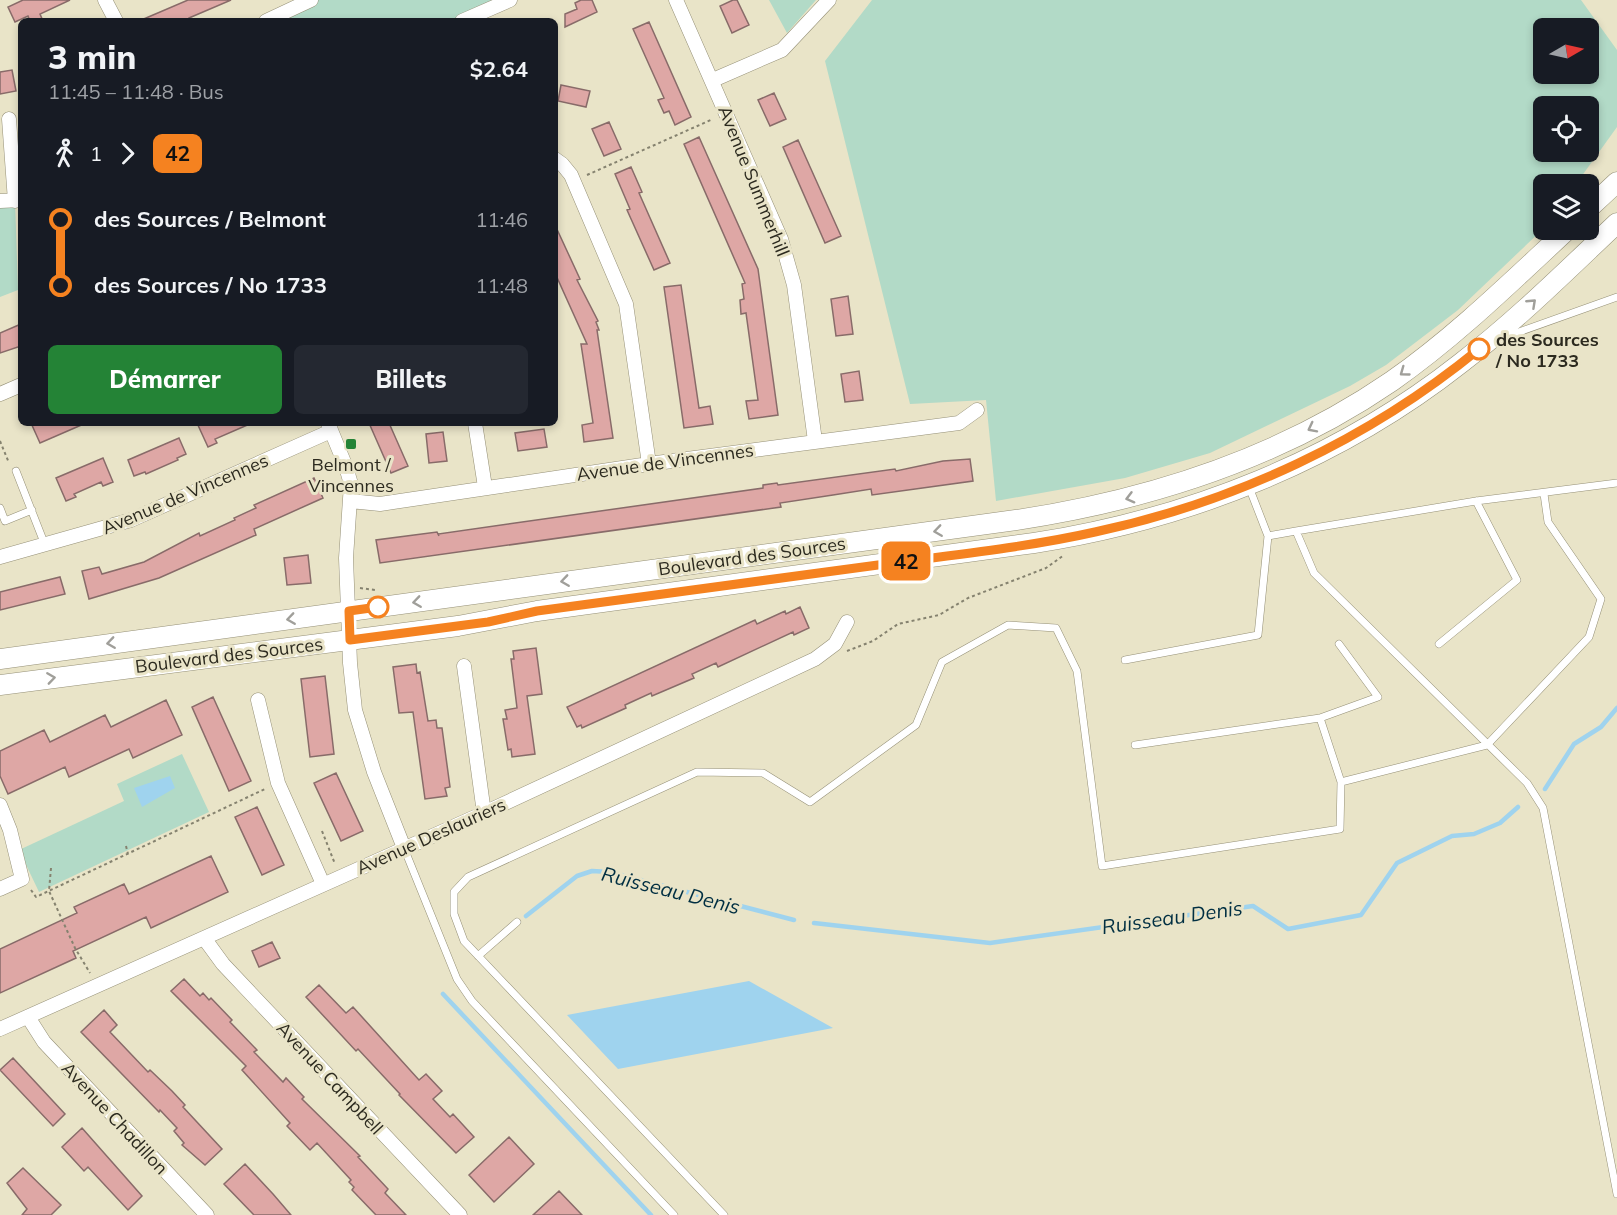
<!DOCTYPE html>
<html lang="fr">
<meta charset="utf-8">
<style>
body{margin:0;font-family:Mulish,sans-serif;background:#242831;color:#f1f3f6;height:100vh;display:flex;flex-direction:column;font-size:22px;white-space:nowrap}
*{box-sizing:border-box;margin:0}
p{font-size:20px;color:#9ea1a6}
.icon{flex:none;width:33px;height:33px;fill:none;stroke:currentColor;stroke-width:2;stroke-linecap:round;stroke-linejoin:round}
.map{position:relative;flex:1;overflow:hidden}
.side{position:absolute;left:18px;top:18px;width:540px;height:408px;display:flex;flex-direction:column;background:#171b24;border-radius:9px;box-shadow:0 3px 9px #0003}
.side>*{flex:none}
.badge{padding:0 12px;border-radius:9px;font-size:21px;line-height:39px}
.needle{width:39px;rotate:81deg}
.fabs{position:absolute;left:1533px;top:18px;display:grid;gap:12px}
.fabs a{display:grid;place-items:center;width:66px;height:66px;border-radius:9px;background:#171b24;box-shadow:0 3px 9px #0003;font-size:30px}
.map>.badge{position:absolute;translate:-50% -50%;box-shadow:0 0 0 3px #fff}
.legs{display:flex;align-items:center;gap:9px;height:66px;padding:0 30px;font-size:20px}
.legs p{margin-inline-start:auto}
.headline{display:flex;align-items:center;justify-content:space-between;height:102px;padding:0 30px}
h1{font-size:33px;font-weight:800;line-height:45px}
.cta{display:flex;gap:12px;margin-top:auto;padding:12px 30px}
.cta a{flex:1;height:69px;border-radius:9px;background:#248336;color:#fff;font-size:24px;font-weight:800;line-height:69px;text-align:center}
.cta a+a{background:#242831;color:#f1f3f6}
ul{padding:0 30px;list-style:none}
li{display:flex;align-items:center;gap:21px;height:66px;font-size:22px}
li i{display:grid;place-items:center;width:9px;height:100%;margin:0 8px;background:currentColor}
li i::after{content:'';width:15px;height:15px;margin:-8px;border:4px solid;border-radius:50%;background:#171b24}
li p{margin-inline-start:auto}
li:first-child i{background:linear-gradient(#0000 50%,currentColor 0)}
li:last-child i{background:linear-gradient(currentColor 50%,#0000 0)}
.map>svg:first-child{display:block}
.green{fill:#b2dac7;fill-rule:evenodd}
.water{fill:#9fd3ee}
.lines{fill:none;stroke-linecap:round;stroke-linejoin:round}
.stream{stroke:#9fd3ee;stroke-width:4.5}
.building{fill:#dea7a5;stroke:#886b69;stroke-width:1.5}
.lane-casing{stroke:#959077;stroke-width:8}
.street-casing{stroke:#959077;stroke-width:15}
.secondary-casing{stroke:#959077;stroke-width:21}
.path{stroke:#85826f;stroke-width:2;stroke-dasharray:3 3;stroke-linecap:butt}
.lane{stroke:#fff;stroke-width:7}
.street{stroke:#fff;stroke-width:14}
.secondary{stroke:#fff;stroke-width:20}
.oneway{stroke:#a09f9a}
.line-1-casing{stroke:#fff;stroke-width:14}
.line-1{stroke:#f58220;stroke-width:9}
.stop-1-dot{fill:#fff;stroke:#f58220;stroke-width:3}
.poi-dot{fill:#248336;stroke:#e9e4c8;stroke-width:2}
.labels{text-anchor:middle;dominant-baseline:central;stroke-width:6;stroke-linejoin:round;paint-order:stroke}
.street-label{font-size:18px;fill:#2c2a1f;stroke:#e9e4c8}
.stop-label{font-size:18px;font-weight:bold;fill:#2c2a1f;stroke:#e9e4c8;text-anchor:start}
.poi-label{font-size:18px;fill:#2c2a1f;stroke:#e9e4c8}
.water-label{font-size:20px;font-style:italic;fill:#012f42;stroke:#e9e4c8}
</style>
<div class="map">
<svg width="1617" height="1215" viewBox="0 0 1617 1215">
<rect width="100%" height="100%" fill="#e9e4c8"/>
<path class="green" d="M311 0H510L462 21H266Z
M769 0H816L787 33Z
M872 0H1581L1617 50V127L1576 184H1544L1543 229 1458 310 1386 365 1350 386 1210 453 1125 478 996 501 986 400 910 404 825 61ZM1544 28H1588V74H1544ZM1544 106H1588V152H1544Z
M0 201H15L18 290 0 297Z
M182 754 209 812 39 892 19 850 124 801 117 784Z"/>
<path class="water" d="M170 776 175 788 142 807 134 788Z
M749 981 833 1028 618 1069 567 1015Z"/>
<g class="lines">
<path class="stream" d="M1545 789 1574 744 1601 727 1617 708
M526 916 577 876 592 871 610 872 794 920
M814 923 990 943 1253 906 1288 929 1361 915 1397 863 1452 836 1474 834 1500 823 1518 807
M443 994 651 1215"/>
</g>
<path class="building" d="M23 0H70L40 14 43 21H30L28 16 15 22 8 7Z
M188 0H231L189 18 190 21H139Z
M581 0H592L597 12 565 27V14L577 9 575 3Z
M733 0H737L749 25 732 33 720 6Z
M649 22 691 117 675 125 669 111 664 113 658 100 664 98 633 29Z
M12 70 16 91 0 94V72Z
M561 85 590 91 586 107 558 101Z
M774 93 786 119 770 126 758 100Z
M609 122 621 149 604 156 592 129Z
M699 137 758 269 778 415 749 419 746 401 758 400 746 313 741 314 740 300 744 299 742 284 745 283 684 144Z
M798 140 841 236 825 243 783 147Z
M631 167 642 192 639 193 670 263 654 270 627 210 630 209 615 174Z
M555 225 580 279 577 280 598 321 596 322 599 330H597L613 438 584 442 582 425 593 423 581 344H587L555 273Z
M681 285 699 408 710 406 713 424 684 428 664 287Z
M848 296 853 334 836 336 831 299Z
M21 324V346L0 353V333Z
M859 371 863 400 845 402 841 374Z
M31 423H86L40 443Z
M197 423H252L215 439 217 443 208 447Z
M369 423H389L408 466 391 473Z
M544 429 547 447 518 451 515 433Z
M443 432 447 461 429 463 426 434Z
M179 438 186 454 177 458 178 460 146 474 145 472 134 476 128 460Z
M103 458 113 482 103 486 101 482 74 494 76 497 66 501 56 478Z
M970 459 973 481 872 495 871 489 833 495 780 503 781 507 380 563 376 540 437 532 439 536 438 534 763 488V485L777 483 778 485 895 469 896 471 943 461Z
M314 478 323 498 254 529 256 535 159 578 89 599 82 571 99 567 102 574 144 562 199 533 200 536 235 520 234 518 256 508 254 505Z
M308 555 311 583 287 585 284 558Z
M60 577 65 594 0 610V592Z
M800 607 809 628 794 635 793 632 718 667 716 663 692 674 694 678 652 696 651 693 625 705 626 708 582 728 581 725 577 727 567 707 755 620 757 624 785 611 786 614Z
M536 648 542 694 527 696 535 754 512 757 511 749 508 750 503 719H507L505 710 517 708 511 659H514L513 651Z
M416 664 417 673 420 672 428 721 436 720 437 728H442L450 787 445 788 447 796 425 799 413 712 399 713 393 667Z
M325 676 334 754 310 757 301 679Z
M213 697 251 781 229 791 192 707Z
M166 700 182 735 133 758 129 749 69 777 65 767 8 794 0 776V751L44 730 50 742 105 715 111 727Z
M336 773 363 831 341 841 314 783Z
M257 807 284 865 262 875 235 817Z
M211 856 228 892 151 928 146 917 73 951 76 958 0 993V949L77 913 74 907 124 884 129 894Z
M272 942 280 958 259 967 252 951Z
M184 979 200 996 203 993 209 1000 211 998 232 1020 230 1022 257 1050 254 1052 283 1082 286 1078 304 1097 302 1099 360 1156 358 1157 388 1189 385 1193 406 1215H376L352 1190 354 1187 349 1182 351 1180 317 1143 310 1150 287 1126 290 1123 242 1070 246 1066 171 991Z
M319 985 346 1013 353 1007 419 1080 426 1074 442 1091 433 1099 450 1117 453 1114 474 1137 456 1153 399 1095 400 1094 358 1049 356 1051 306 997Z
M104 1010 117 1025 110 1032 148 1072 150 1070 172 1091 185 1105 183 1107 222 1149 205 1165 182 1145 184 1143 174 1131 177 1128 160 1110 159 1112 81 1032Z
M13 1058 65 1114 53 1126 0 1070Z
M82 1128 142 1196 128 1210 88 1167 84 1171 62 1147Z
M509 1137 534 1164 494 1202 469 1175Z
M245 1164 273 1194 291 1215H254L224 1184Z
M23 1168 61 1205 51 1215H22L27 1209 7 1183Z
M559 1191 582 1215H533Z"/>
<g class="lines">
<g class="lane-casing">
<path id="lane" d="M1502 338 1617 297
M16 471 45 545
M1617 483 1476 501 1296 531 1314 573 1527 783 1543 808 1617 1194
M1249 487 1268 536 1296 531
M0 508 5 521 32 510
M1439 644 1517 580 1476 501
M1125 660 1258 635 1268 536
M1320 718 1378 697 1339 644
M1135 745 1320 718 1341 782
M404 848 457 979 472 1001 674 1215
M478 956 517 922
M724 1215 464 941 454 914V892L468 877 697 772 763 773 810 802 916 725 942 662 1008 625 1056 628 1077 671 1102 866 1340 829 1341 782 1487 745 1589 637 1601 599 1548 522 1544 494"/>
</g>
<g class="street-casing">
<path id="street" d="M105 0 116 21
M676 0 781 239 794 285 815 441
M266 21 311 0
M462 21 510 0
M713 80 782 50 829 0
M9 119 15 201
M555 159 562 164 571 175 626 304 649 464
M0 201 21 200
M0 394 21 385
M328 423 346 467 351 484 346 558 350 663 355 710 374 772 404 848
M475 423 485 487
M350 501 380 504 649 464 959 423 977 410
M0 557 131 520 331 431
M464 666 484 813
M258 700 278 783 323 884
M0 805 10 830 22 879 0 889
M204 938 223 964 460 1215
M28 1017 44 1042 207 1215
M0 1029 484 813 815 659 835 644 847 622"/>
</g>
<g class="secondary-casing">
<path id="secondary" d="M1588 209 1617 182
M0 659 1016 520C1149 500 1280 458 1392 381 1455 337 1511 282 1567 230
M0 685 458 626 537 611 1034 543C1189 519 1338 460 1461 363 1517 320 1566 271 1617 223"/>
</g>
<path class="path" d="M587 175 713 119
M0 441 9 463
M360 588 375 590
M847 651 873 641 898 624 939 615 968 598 1046 568 1064 555
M322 831 335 864
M126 846 128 854
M51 868 49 891 75 948 90 973
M31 890 36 897 267 788"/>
<use href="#lane" class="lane"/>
<use href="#street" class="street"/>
<use href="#secondary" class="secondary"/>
</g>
<defs><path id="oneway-chevron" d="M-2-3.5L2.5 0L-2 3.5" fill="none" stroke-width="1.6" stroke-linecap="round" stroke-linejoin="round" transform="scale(1.5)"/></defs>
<g class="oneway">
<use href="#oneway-chevron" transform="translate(1532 303) rotate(-43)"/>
<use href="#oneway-chevron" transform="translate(1404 372) rotate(144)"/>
<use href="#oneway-chevron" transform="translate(1312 428) rotate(153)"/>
<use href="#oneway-chevron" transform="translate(1130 498) rotate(165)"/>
<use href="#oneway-chevron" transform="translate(938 531) rotate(172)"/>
<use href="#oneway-chevron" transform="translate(565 581) rotate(172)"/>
<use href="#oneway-chevron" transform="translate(417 602) rotate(172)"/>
<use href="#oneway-chevron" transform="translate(291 619) rotate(172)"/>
<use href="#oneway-chevron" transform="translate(111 643) rotate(172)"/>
<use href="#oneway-chevron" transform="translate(51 678) rotate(-8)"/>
</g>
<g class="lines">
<g class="line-1-casing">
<path id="line-1" d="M378 607 349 611 350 640 488 622 537 611C650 596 764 581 878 565 950 555 1024 548 1095 532 1235 502 1368 440 1479 349"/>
</g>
<use href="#line-1" class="line-1"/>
</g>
<g class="stop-1-dot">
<circle cx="1479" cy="349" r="10"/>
<circle cx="378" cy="607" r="10"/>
</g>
<rect class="poi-dot" x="345" y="438" width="12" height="12" rx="3"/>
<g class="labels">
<g class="street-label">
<text transform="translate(754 181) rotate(68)">Avenue Summerhill</text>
<text transform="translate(665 462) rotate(-8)">Avenue de Vincennes</text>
<text transform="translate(185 494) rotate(-23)">Avenue de Vincennes</text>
<text transform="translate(752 556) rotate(-8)">Boulevard des Sources</text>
<text transform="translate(229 655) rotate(-7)">Boulevard des Sources</text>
<text transform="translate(431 836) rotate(-24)">Avenue Deslauriers</text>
<text transform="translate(330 1078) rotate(47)">Avenue Campbell</text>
<text transform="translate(115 1118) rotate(47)">Avenue Chadillon</text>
</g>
<g class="stop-label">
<text x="1496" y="339">des Sources<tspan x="1496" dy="21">/ No 1733</tspan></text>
</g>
<g class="poi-label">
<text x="351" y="464">Belmont /<tspan x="351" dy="21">Vincennes</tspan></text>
</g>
<g class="water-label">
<text transform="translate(671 890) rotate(14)">Ruisseau Denis</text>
<text transform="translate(1172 917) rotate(-8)">Ruisseau Denis</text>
</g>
</g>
</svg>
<div class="fabs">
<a><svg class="needle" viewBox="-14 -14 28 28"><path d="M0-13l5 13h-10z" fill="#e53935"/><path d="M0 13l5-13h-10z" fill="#9ea1a6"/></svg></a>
<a><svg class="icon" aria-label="locate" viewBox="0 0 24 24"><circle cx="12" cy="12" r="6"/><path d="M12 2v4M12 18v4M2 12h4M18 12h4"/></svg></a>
<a><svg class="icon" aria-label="layers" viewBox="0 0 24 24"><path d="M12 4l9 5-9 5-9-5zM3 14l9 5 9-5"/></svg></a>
</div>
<b class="badge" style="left:906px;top:561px;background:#f58220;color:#111">42</b>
<section class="side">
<div class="headline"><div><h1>3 min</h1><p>11:45 – 11:48 · Bus</p></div><b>$2.64</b></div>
<div class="legs"><svg class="icon" aria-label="walk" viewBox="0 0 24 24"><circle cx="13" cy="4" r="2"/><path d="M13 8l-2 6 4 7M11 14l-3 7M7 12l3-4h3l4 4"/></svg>1<svg class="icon" aria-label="forward" viewBox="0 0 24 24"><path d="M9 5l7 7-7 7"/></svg><b class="badge" style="background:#f58220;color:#111">42</b></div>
<ul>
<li><i style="color:#f58220"></i><b>des Sources / Belmont</b><p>11:46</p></li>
<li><i style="color:#f58220"></i><b>des Sources / No 1733</b><p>11:48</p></li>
</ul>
<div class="cta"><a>Démarrer</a><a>Billets</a></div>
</section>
</div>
